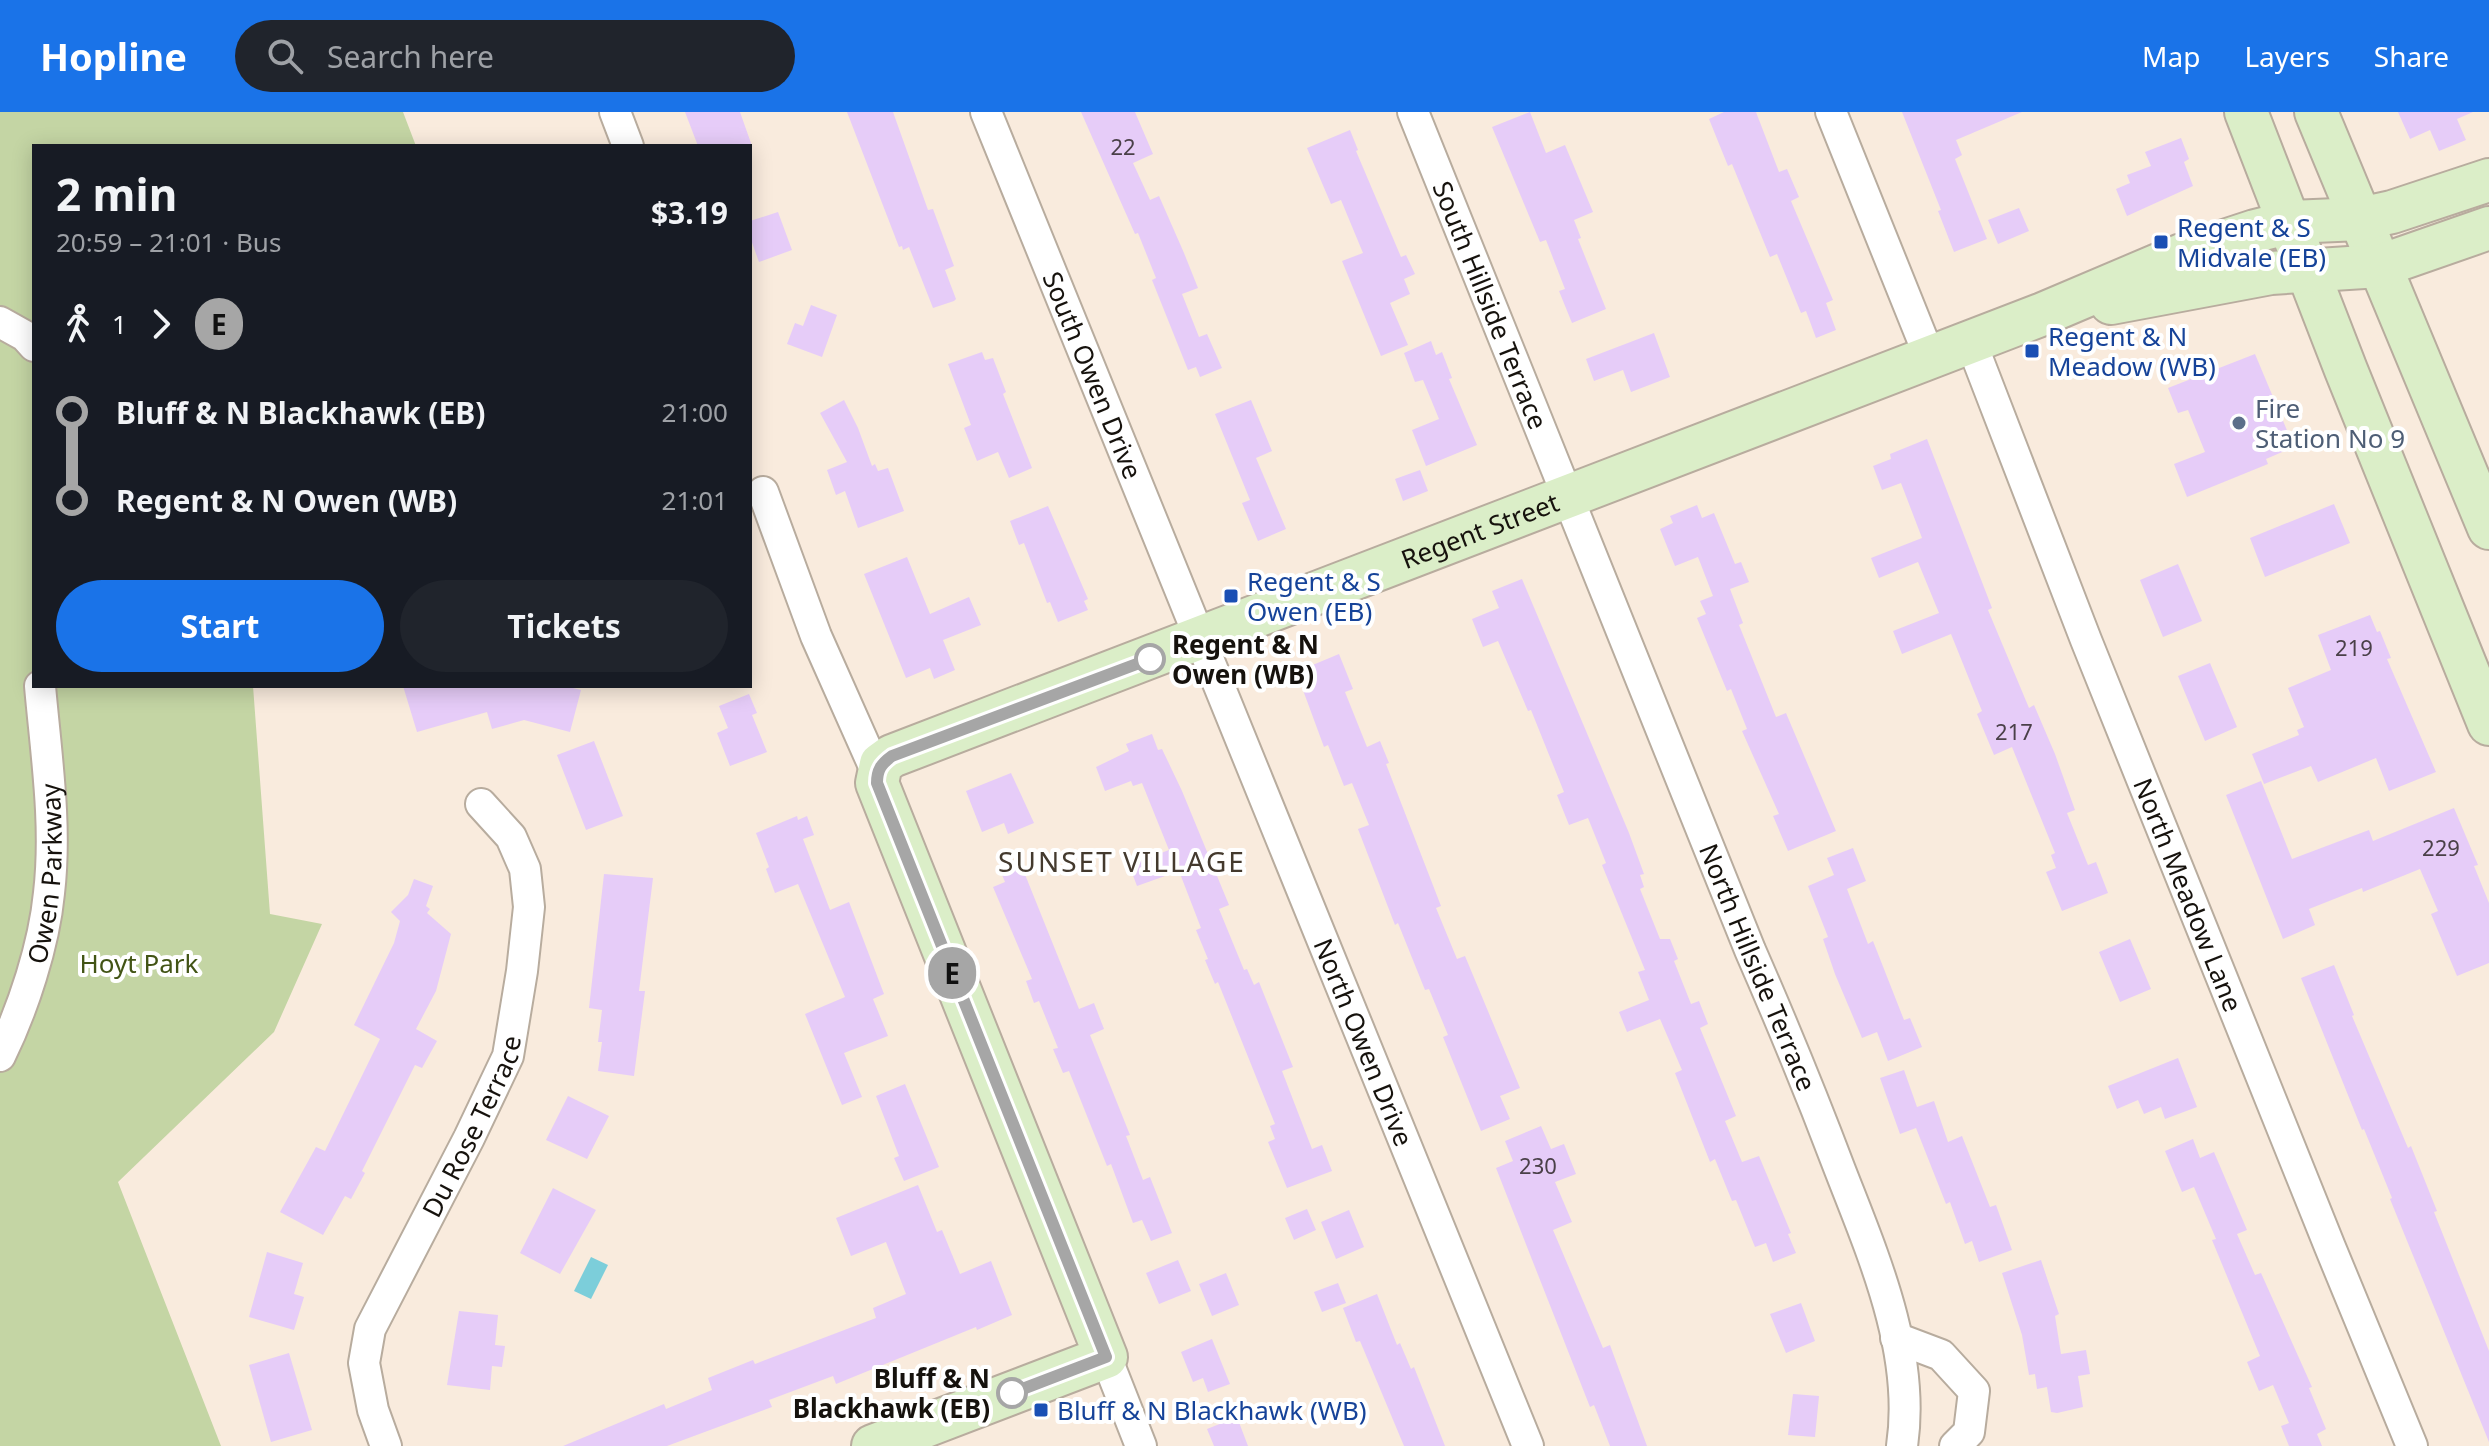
<!DOCTYPE html>
<meta charset="utf-8">
<style>
body{margin:0;font-family:"Noto Sans",sans-serif;background:#20242c;color:#f1f3f6;height:100vh;display:flex;flex-direction:column;font-size:30px;white-space:nowrap}
*{box-sizing:border-box;margin:0}
p{font-size:26px;color:#9ea1a6}
.icon{flex:none;width:44px;height:44px;fill:none;stroke:currentColor;stroke-width:2;stroke-linecap:round;stroke-linejoin:round}
.map{position:relative;flex:1;overflow:hidden}
.details{position:absolute;left:32px;top:32px;width:720px;height:544px;display:flex;flex-direction:column;background:#171b24;border-radius:0px;box-shadow:0 4px 20px #0003}
.details>*{flex:none}
.badge{padding:0 16px;border-radius:26px;font-size:28px;line-height:52px}
.map>.badge{position:absolute;translate:-50% -50%;box-shadow:0 0 0 4px #fff}
.legs{display:flex;align-items:center;gap:12px;height:88px;padding:0 24px;font-size:26px}
.legs p{margin-inline-start:auto}
.head{display:flex;align-items:center;justify-content:space-between;height:136px;padding:0 24px}
h1{font-size:44px;font-weight:700;line-height:60px}
.action{display:flex;gap:16px;margin-top:auto;padding:16px 24px}
.action a{flex:1;height:92px;border-radius:48px;background:#1a73e8;color:#fff;font-size:32px;font-weight:700;line-height:92px;text-align:center}
.action a+a{background:#20242c;color:#f1f3f6}
ul{padding:0 24px;list-style:none}
li{display:flex;align-items:center;gap:28px;height:88px;font-size:30px}
li i{display:grid;place-items:center;width:12px;height:100%;margin:0 10px;background:currentColor}
li i::after{content:'';width:20px;height:20px;margin:-10px;border:6px solid;border-radius:50%;background:#171b24}
li p{margin-inline-start:auto}
li:first-child i{background:linear-gradient(#0000 50%,currentColor 0)}
li:last-child i{background:linear-gradient(currentColor 50%,#0000 0)}
header{display:flex;align-items:center;gap:48px;box-sizing:border-box;height:112px;padding:0 40px;background:#1a73e8;color:#fff}
header strong{font-size:38px}
nav{display:flex;gap:44px;margin-inline-start:auto;font-size:28px}
.search{width:560px;height:72px;background:#20242c;display:flex;align-items:center;gap:20px;box-sizing:border-box;padding:0 28px;border-radius:44px;color:#9ea1a6;font-size:30px}
.map>svg:first-child{display:block}
.green{fill:#c4d5a4}
.water{fill:#7cceda}
.building{fill:#e6ccf8}
.lines{fill:none;stroke-linecap:round;stroke-linejoin:round}
.street-casing{stroke:#b8ac9e;stroke-width:34}
.secondary-casing{stroke:#b8ac9e;stroke-width:46}
.street{stroke:#fff;stroke-width:30}
.secondary{stroke:#dbeec8;stroke-width:42}
.line-1-casing{stroke:#fff;stroke-width:18}
.line-1{stroke:#a6a6a6;stroke-width:12}
.transit-dot{fill:#1a4fb4;stroke:#fff;stroke-width:3}
.service-dot{fill:#5c6f8a;stroke:#fff;stroke-width:3}
.stop-1-dot{fill:#fff;stroke:#a6a6a6;stroke-width:4}
.labels{text-anchor:middle;dominant-baseline:central;stroke-width:8;stroke-linejoin:round;paint-order:stroke}
.number-label{font-size:22px;fill:#4a4048}
.transit-label{font-size:26px;fill:#164399;stroke:#fff;text-anchor:start}
.street-label{font-size:26px;fill:#16120d;stroke:#fff}
.service-label{font-size:26px;fill:#4e5e75;stroke:#fff;text-anchor:start}
.stop-label{font-size:26px;font-weight:bold;fill:#16120d;stroke:#fff;text-anchor:start}
.park-label{font-size:26px;fill:#425415;stroke:#fff}
.neighbourhood-label{font-size:28px;letter-spacing:2px;fill:#443a2e;stroke:#fff}
</style>
<header>
<strong>Hopline</strong>
<div class="search"><svg class="icon" aria-label="search" viewBox="0 0 24 24"><circle cx="10" cy="10" r="6"/><path d="M15 15l6 6"/></svg>Search here</div>
<nav><a>Map</a><a>Layers</a><a>Share</a></nav>
</header>
<div class="map">
<svg width="2489" height="1334" viewBox="0 0 2489 1334">
<rect width="100%" height="100%" fill="#f9ebdd"/>
<path class="green" d="M0 0H403L416 34H34V574H253L270 802 322 812 274 920 118 1070 221 1334H0Z"/>
<path class="water" d="M591 1145 608 1153 591 1187 574 1179Z"/>
<path class="building" d="M685 0H740L752 34H698Z
M847 0H893L928 98 933 97 954 154 945 158 956 187 954 189 933 196 909 135 903 138 902 134 899 135Z
M1081 0H1135L1153 42 1133 51 1150 88 1159 84 1184 141 1198 176 1182 182 1199 225 1207 222 1222 256 1200 265 1196 255 1188 258 1152 168 1156 166 1138 121 1135 122Z
M1530 0 1546 41 1565 33 1593 100 1574 108 1581 126 1578 127 1606 197 1572 211 1559 179 1565 177 1546 128 1540 130 1492 15Z
M1724 0H1756L1779 60 1787 57 1799 85 1791 89 1833 188 1826 191 1836 218 1816 226 1806 199 1801 201 1777 142 1770 145 1732 52 1728 54 1709 7Z
M1902 0H2022L1956 28 1962 43 1955 47 1987 127 1954 140 1938 99 1941 98Z
M2398 0H2473L2457 7 2466 28 2439 39 2430 18 2410 27Z
M1350 18 1358 38 1356 39 1401 145 1406 143 1415 162 1404 167 1410 182 1390 191 1408 233 1381 244 1342 149 1363 141 1341 88 1331 92 1307 36Z
M2181 26 2189 47 2184 50 2193 74 2127 104 2116 77 2130 71 2127 63 2151 54 2145 40Z
M2019 96 2029 119 1998 132 1988 108Z
M778 100 792 138 759 150 750 125V109Z
M811 193 837 203 822 245 787 232 795 211 803 214Z
M1654 221 1670 265 1631 280 1623 258 1594 269 1586 247Z
M1431 229 1436 243 1442 240 1452 266 1449 267 1477 333 1426 354 1412 318 1439 307 1423 268 1415 270 1404 241Z
M982 240 985 248 993 246 1006 280 1003 282 1032 356 1009 366 998 340 977 349 964 316 971 313 948 252Z
M2255 242 2294 335 2266 347 2268 352 2187 385 2174 352 2205 340 2188 298 2178 301 2168 276Z
M844 288 858 316 872 354 875 352 878 359 888 356 904 399 858 416 845 379 836 383 827 358 847 350 820 301Z
M1251 288 1272 339 1256 346 1286 417 1258 429 1242 391 1250 388 1215 302Z
M1927 327 1992 496 1988 498 2029 596 2034 593 2055 642 2075 698 2067 701 2088 753 2096 750 2108 781 2062 799 2046 760 2056 756 2051 743 2055 741 2012 635 1994 643 1977 602 1982 599 1951 522 1902 542 1893 519 1939 501 1918 450 1879 466 1871 446 1922 426 1901 371 1882 378 1873 354 1891 347 1890 342Z
M1420 358 1428 379 1403 389 1395 367Z
M2334 392 2350 431 2265 465 2250 426Z
M1697 393 1702 406 1714 401 1735 452 1741 450 1749 470 1730 477 1743 511 1739 513 1776 605 1786 601 1836 719 1788 739 1773 704 1779 702 1742 619 1747 617 1731 577 1727 579 1697 506 1706 502 1700 489 1713 484 1698 445 1675 454 1660 417 1673 411 1670 404Z
M1048 394 1088 487 1084 489 1088 498 1058 510 1050 490 1047 491 1024 431 1019 433 1010 409Z
M907 445 930 502 969 485 981 513 943 528 955 558 934 567 930 556 906 566 864 462Z
M2178 452 2202 509 2163 525 2140 468Z
M1522 467 1629 721 1644 762 1640 763 1644 775 1640 777 1660 827H1670L1678 847 1674 849 1691 892 1699 889 1708 912 1700 916 1736 1004 1725 1009 1742 1050 1759 1044 1791 1121 1788 1122 1796 1141 1773 1150 1766 1131 1755 1135 1736 1088 1732 1089 1715 1047 1710 1050 1675 961 1682 958 1660 907 1627 920 1619 900 1649 888 1638 860 1645 858 1602 753 1606 751 1588 706 1569 713 1557 683 1564 680 1531 598 1528 599 1498 529 1483 535 1472 507 1499 496 1492 479Z
M2370 503 2377 520 2380 519 2391 546 2387 547 2436 660 2389 679 2376 646 2318 670 2311 654 2264 672 2252 642 2299 623 2297 618 2304 615 2288 576 2331 558 2318 523Z
M1339 542 1353 577 1345 580 1367 635 1380 629 1389 651 1386 652 1441 794 1436 796 1457 847 1465 844 1520 976 1500 984 1510 1007 1481 1019 1443 925 1448 923 1429 877 1425 878 1398 811 1395 813 1358 717 1369 713 1352 671 1344 674 1328 633 1324 635 1300 570 1307 567 1303 557Z
M2210 551 2237 615 2205 629 2178 564Z
M403 574H565L581 578 570 620 524 608 492 617 487 600 417 620Z
M749 582 757 601 752 603 767 640 730 654 717 621 728 616 719 594Z
M1152 622 1158 638 1162 637 1182 679 1229 793 1219 797 1244 858 1247 857 1254 873 1259 870 1293 955 1282 959 1312 1037 1322 1033 1332 1059 1287 1076 1268 1030 1275 1027 1270 1014 1275 1012 1218 870 1215 872 1205 848 1208 847 1196 818 1201 816 1179 759 1137 774 1129 753 1169 738 1142 671 1133 674 1131 669 1105 679 1096 655 1129 639 1126 632Z
M594 629 623 704 586 718 557 643Z
M1011 661 1034 711 1008 722 1004 711 982 720 966 679Z
M2261 669 2292 747 2369 718 2373 729 2454 696 2478 753 2474 754 2489 791V851L2457 864 2431 802 2438 799 2420 757 2363 780 2362 776 2309 797 2315 813 2283 827 2226 683Z
M797 704 798 708 807 704 814 723 803 727 830 798 849 790 884 882 873 887 888 924 844 941 862 985 842 993 805 902 845 885 798 772 775 781 766 757 769 755 756 721Z
M1853 736 1866 769 1847 777 1868 832 1873 829 1904 908 1910 906 1922 935 1888 949 1877 920 1862 926 1835 862 1823 827 1828 825 1808 774 1834 763 1827 746Z
M1020 750 1079 897 1094 891 1104 917 1090 923 1130 1023 1126 1024 1143 1068 1150 1065 1172 1121 1151 1129 1142 1108 1133 1111 1111 1052 1107 1054 1069 959 1063 961 1053 937 1058 936 1039 889 1034 891 1026 869 1032 867 993 775 1005 770 1000 758Z
M604 762 653 766 639 879H645L634 964 598 959 602 930H598L602 898 589 896Z
M414 767 433 774 426 794 430 797 427 801 451 822 436 879 416 917 437 929 422 956 415 953 362 1059 365 1061 351 1087 345 1084 323 1123 280 1100 316 1035 325 1039 380 927 354 913 394 831 400 809 391 800 408 783Z
M2130 827 2151 877 2120 890 2099 840Z
M2334 853 2354 903 2352 904 2408 1036 2411 1034 2437 1099 2434 1100 2489 1239V1330L2390 1087 2392 1086 2364 1017 2362 1018 2301 866Z
M2178 946 2197 995 2165 1007 2161 995 2144 1002 2138 988 2117 997 2108 974Z
M1904 958 1917 995 1934 989 1948 1030 1962 1024 1990 1095 1996 1093 2012 1138 1979 1150 1972 1129 1965 1132 1950 1090 1946 1092 1916 1016 1900 1022 1880 966Z
M905 972 939 1055 904 1069 894 1046 899 1044 876 984Z
M568 984 609 1004 587 1047 546 1028Z
M1541 1014 1551 1037 1564 1032 1576 1062 1555 1070 1572 1110 1553 1118 1603 1236 1610 1233 1647 1334H1610L1594 1293 1590 1295 1496 1056 1513 1049 1505 1029Z
M2193 1027 2200 1046 2214 1040 2247 1118 2237 1122 2255 1163 2261 1161 2312 1275 2309 1276 2326 1317 2317 1322 2322 1334H2289L2281 1314 2289 1311 2273 1273 2259 1279 2247 1250 2260 1244 2212 1128 2216 1127 2194 1075 2182 1080 2165 1039Z
M918 1073 937 1120 942 1118 960 1162 991 1149 1012 1203 977 1218 976 1215 836 1272 833 1264 769 1288 772 1295 667 1334H563L664 1292 666 1297 712 1278 708 1266 753 1248 755 1252 876 1206 873 1196 906 1182 886 1130 851 1144 836 1106Z
M553 1076 596 1098 560 1162 520 1141Z
M1307 1097 1316 1118 1294 1128 1285 1106Z
M1349 1098 1364 1135 1336 1147 1321 1110Z
M267 1140 303 1151 294 1182 304 1185 294 1218 249 1205Z
M1178 1148 1191 1179 1159 1192 1146 1161Z
M2041 1148 2059 1202 2055 1204 2061 1242 2086 1238 2090 1262 2078 1264 2083 1295 2057 1301 2051 1300 2047 1275 2037 1277 2035 1262 2029 1263 2022 1223 2002 1161Z
M1226 1161 1239 1193 1212 1204 1199 1172Z
M1338 1171 1346 1191 1322 1200 1314 1180Z
M1377 1182 1397 1233 1400 1231 1411 1257 1414 1255 1445 1334H1404L1360 1229 1356 1230 1343 1196Z
M1801 1191 1815 1229 1786 1241 1770 1202Z
M459 1199 498 1203 495 1233 505 1234 502 1255 492 1254 490 1278 447 1273Z
M1212 1227 1230 1272 1208 1280 1203 1266 1193 1270 1181 1240Z
M289 1241 312 1318 271 1330 249 1253Z
M1793 1282 1819 1284 1815 1325 1788 1323Z
M1237 1305 1248 1334H1214L1207 1317Z"/>
<g class="lines">
<g class="street-casing">
<g id="street">
<path d="M615 0 628 34"/>
<path id="s1" d="M986 0 1528 1334"/>
<path id="s2" d="M1413 0 1750 838C1782 911 1812 984 1840 1058 1873 1143 1916 1240 1902 1334"/>
<path d="M1831 0 1930 246"/>
<path d="M0 210 25 224 34 234"/>
<path id="s3" d="M1971 230 2086 528 2330 1135 2412 1334"/>
<path d="M763 380 816 524 877 661"/>
<path id="s4" d="M0 944C23 897 44 833 49 781 57 713 46 642 40 574"/>
<path d="M1896 1226 1941 1243 1974 1279 1969 1320 1955 1334"/>
<path d="M1106 1245 1141 1334"/>
<path id="s5" d="M386 1334 373 1298 364 1251 370 1217 469 1026 508 944 522 859 529 795 525 757 511 725 481 692"/>
</g>
</g>
<g class="secondary-casing">
<g id="secondary">
<path d="M2246 0 2346 258 2489 612"/>
<path d="M2316 0 2489 416"/>
<path d="M2111 191 2271 161 2380 154 2489 116"/>
<path id="s6" d="M873 1334 1106 1245 877 671 881 652 892 644 2043 202 2182 143 2255 119 2291 110 2360 107 2392 100 2489 68"/>
</g>
</g>
<use href="#street" class="street"/>
<use href="#secondary" class="secondary"/>
</g>
<g class="lines">
<g class="line-1-casing">
<path id="line-1" d="M1012 1281 1106 1245 877 671C877 658 881 652 892 644L1150 547"/>
</g>
<use href="#line-1" class="line-1"/>
</g>
<g class="transit-dot">
<rect x="2153" y="122" width="16" height="16" rx="4"/>
<rect x="2024" y="231" width="16" height="16" rx="4"/>
<rect x="1223" y="476" width="16" height="16" rx="4"/>
<rect x="1033" y="1290" width="16" height="16" rx="4"/>
</g>
<circle class="service-dot" cx="2239" cy="311" r="8"/>
<g class="stop-1-dot">
<circle cx="1150" cy="547" r="14"/>
<circle cx="1012" cy="1281" r="14"/>
</g>
<g class="labels">
<g class="number-label">
<text x="1123" y="34">22</text>
<text x="2354" y="535">219</text>
<text x="2014" y="619">217</text>
<text x="2441" y="735">229</text>
<text x="1538" y="1053">230</text>
</g>
<g class="transit-label">
<text x="2177" y="115">Regent &amp; S<tspan x="2177" dy="30">Midvale (EB)</tspan></text>
<text x="2048" y="224">Regent &amp; N<tspan x="2048" dy="30">Meadow (WB)</tspan></text>
<text x="1247" y="469">Regent &amp; S<tspan x="1247" dy="30">Owen (EB)</tspan></text>
<text x="1057" y="1298">Bluff &amp; N Blackhawk (WB)</text>
</g>
<g class="street-label">
<text stroke="none"><textPath href="#s2" startOffset="208">South Hillside Terrace</textPath></text>
<text stroke="none"><textPath href="#s1" startOffset="284">South Owen Drive</textPath></text>
<text stroke="none"><textPath href="#s6" startOffset="1530">Regent Street</textPath></text>
<text stroke="none"><textPath href="#s4" startOffset="190">Owen Parkway</textPath></text>
<text stroke="none"><textPath href="#s3" startOffset="594">North Meadow Lane</textPath></text>
<text stroke="none"><textPath href="#s2" startOffset="922">North Hillside Terrace</textPath></text>
<text stroke="none"><textPath href="#s1" startOffset="1004">North Owen Drive</textPath></text>
<text stroke="none"><textPath href="#s5" startOffset="348">Du Rose Terrace</textPath></text>
</g>
<g class="service-label">
<text x="2255" y="296">Fire<tspan x="2255" dy="30">Station No 9</tspan></text>
</g>
<g class="stop-label">
<text x="1172" y="532">Regent &amp; N<tspan x="1172" dy="30">Owen (WB)</tspan></text>
<text x="990" y="1266" text-anchor="end">Bluff &amp; N<tspan x="990" dy="30">Blackhawk (EB)</tspan></text>
</g>
<g class="park-label">
<text x="139" y="851">Hoyt Park</text>
</g>
<g class="neighbourhood-label">
<text x="1122" y="749">SUNSET VILLAGE</text>
</g>
</g>
</svg>
<b class="badge" style="left:952px;top:861px;background:#a6a6a6;color:#111">E</b>
<section class="details">
<div class="head"><div><h1>2 min</h1><p>20:59 – 21:01 · Bus</p></div><b>$3.19</b></div>
<div class="legs"><svg class="icon" aria-label="walk" viewBox="0 0 24 24"><circle cx="13" cy="4" r="2"/><path d="M13 8l-2 6 4 7M11 14l-3 7M7 12l3-4h3l4 4"/></svg>1<svg class="icon" aria-label="forward" viewBox="0 0 24 24"><path d="M9 5l7 7-7 7"/></svg><b class="badge" style="background:#a6a6a6;color:#111">E</b></div>
<ul>
<li><i style="color:#a6a6a6"></i><b>Bluff &amp; N Blackhawk (EB)</b><p>21:00</p></li>
<li><i style="color:#a6a6a6"></i><b>Regent &amp; N Owen (WB)</b><p>21:01</p></li>
</ul>
<div class="action"><a>Start</a><a>Tickets</a></div>
</section>
</div>
